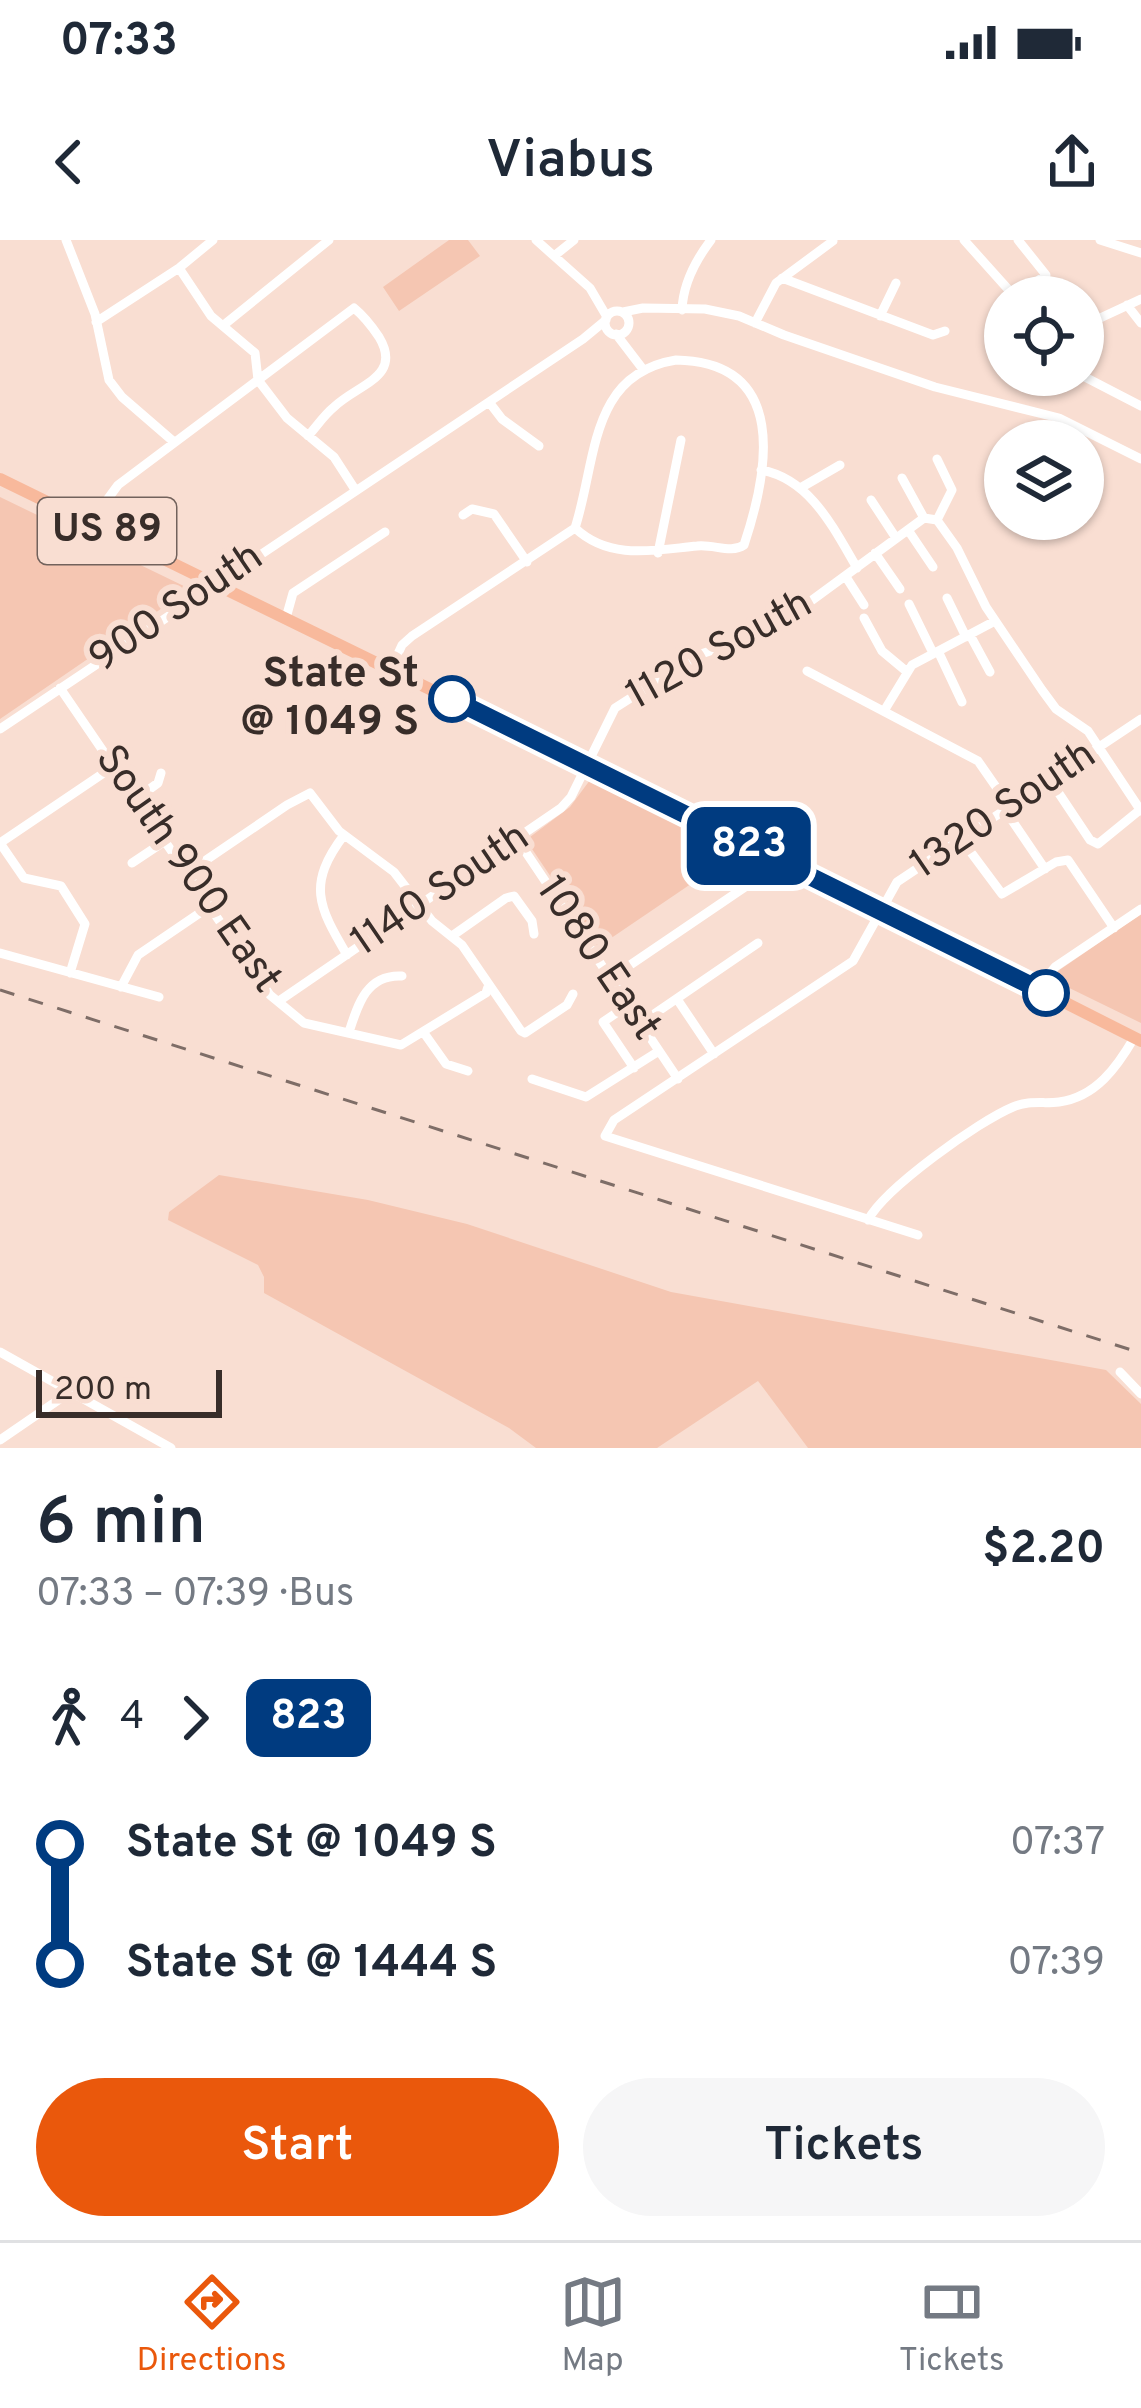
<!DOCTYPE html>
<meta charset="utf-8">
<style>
body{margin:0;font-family:Overpass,sans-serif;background:#f6f6f7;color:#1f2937;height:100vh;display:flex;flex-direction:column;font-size:45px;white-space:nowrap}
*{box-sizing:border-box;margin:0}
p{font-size:39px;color:#747a83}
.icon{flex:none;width:66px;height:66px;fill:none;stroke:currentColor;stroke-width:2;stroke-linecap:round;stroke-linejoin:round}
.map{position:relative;height:1208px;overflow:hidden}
.drawer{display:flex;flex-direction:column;background:#fff;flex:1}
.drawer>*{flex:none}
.badge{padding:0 24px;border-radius:18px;font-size:42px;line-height:78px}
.buttons{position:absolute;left:984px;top:36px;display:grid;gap:24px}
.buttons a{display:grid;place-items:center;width:120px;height:120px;border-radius:50%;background:#fff;box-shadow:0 3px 9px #0004;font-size:60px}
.scale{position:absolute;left:36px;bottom:30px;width:186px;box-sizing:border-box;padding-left:12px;border:6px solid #382d29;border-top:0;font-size:33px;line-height:42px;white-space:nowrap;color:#382d29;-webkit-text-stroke:9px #f9ded2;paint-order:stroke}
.map>.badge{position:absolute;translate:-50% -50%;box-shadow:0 0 0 6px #fff}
.legs{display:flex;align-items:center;gap:18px;height:132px;padding:0 36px;font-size:39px}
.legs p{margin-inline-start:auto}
.overview{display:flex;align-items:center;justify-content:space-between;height:204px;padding:0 36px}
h1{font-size:66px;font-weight:600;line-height:90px}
.action{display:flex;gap:24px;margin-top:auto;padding:24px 36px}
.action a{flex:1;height:138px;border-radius:72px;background:#ea580c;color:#fff;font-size:48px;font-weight:600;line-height:138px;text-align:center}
.action a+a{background:#f6f6f7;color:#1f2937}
ul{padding:0 36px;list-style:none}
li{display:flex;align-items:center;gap:42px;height:120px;font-size:45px}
li i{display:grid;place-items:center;width:18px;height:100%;margin:0 15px;background:currentColor}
li i::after{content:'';width:30px;height:30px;margin:-15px;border:9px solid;border-radius:50%;background:#fff}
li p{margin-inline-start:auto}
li:first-child i{background:linear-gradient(#0000 50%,currentColor 0)}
li:last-child i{background:linear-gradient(currentColor 50%,#0000 0)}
.status{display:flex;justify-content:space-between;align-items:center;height:84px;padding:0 60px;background:#fff;direction:ltr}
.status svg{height:33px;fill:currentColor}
header{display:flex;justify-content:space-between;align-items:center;height:156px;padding:0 36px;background:#fff;font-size:54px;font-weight:600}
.tab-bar{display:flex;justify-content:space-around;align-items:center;height:168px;border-top:3px solid #e0e1e3;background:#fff;font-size:33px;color:#747a83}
.tab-bar a{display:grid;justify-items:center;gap:6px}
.tab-bar .on{color:#ea580c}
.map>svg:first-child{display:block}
.green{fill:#f5c6b2}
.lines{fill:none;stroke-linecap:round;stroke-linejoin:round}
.minor{stroke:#fff;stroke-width:9}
.major{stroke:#f8b99c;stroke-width:12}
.rail{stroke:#7e6d67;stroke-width:3;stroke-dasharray:15 15;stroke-linecap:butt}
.line-1-casing{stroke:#fff;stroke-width:27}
.line-1{stroke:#003b80;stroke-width:18}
.stop-1-dot{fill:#fff;stroke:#003b80;stroke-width:6}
.labels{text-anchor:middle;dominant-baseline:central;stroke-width:12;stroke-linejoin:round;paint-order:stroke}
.shield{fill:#f9ded2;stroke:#72625c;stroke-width:3}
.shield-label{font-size:39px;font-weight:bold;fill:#382d29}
.street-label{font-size:42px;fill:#382d29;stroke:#f9ded2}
.stop-label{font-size:42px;font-weight:bold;fill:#382d29;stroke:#f9ded2;text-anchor:end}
</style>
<div class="status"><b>07:33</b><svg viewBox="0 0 49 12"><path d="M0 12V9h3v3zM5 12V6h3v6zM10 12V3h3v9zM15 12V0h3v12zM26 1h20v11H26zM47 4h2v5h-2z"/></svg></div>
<header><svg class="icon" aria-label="back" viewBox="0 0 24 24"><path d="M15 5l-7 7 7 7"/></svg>Viabus<svg class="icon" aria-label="share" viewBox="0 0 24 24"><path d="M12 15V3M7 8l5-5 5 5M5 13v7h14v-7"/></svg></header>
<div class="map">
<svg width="1141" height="1208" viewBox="0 0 1141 1208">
<rect width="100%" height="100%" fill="#f9ded2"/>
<path class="green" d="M449 0H468L480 16 399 71 383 47Z
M0 257 190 349 0 479Z
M590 540 738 612 598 707 526 600 570 567Z
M1141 674V783L1055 741 1058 731Z
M219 935 368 960 467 984 671 1052 1106 1130 1141 1164V1208H808L758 1141 657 1208H536L509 1188 264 1053V1037L258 1025 168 980 169 972Z"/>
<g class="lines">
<path class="minor" d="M66 0 95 74 109 140 122 157 174 202
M536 0 590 48 607 77
M964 0 1015 57 1046 35 1018 0
M1100 0 1141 13
M554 16 574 0
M179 28 211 76 255 113 258 140 287 178 334 217 356 251
M782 38 933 95 945 91
M1127 65 1141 83
M682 70C683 44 695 21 711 0
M605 83a12 12 0 1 1 24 0a12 12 0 1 1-24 0Z
M623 72 643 68 705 69 739 76 784 95 935 147 1059 178 1141 219
M880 76 896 43
M96 82 179 28 213 0
M755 83 776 43 833 1
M225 84 329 0
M1083 86 1141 59
M616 94 642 128
M676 120C789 122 769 230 744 305 731 314 714 304 697 306 655 310 610 321 575 288 597 220 589 134 676 120Z
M1081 135 1141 166
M489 162 502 179 539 206
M937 219 952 250 937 280
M761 230C810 239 833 287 857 328
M902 238 924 278
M802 247 840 225
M871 260 896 298
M463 275 472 269 494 274 527 322
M937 280 957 308 986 367 1042 450 1056 469 1088 491 1141 571
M90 283 118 245 354 68C365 77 371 85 379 97 403 137 358 144 334 167 324 175 317 186 308 196
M908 290 933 327
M658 313 681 200
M875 313 900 349
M846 337 864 365
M947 358 966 397
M909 364 933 413
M286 378 293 353 385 292
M864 378 882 411 906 431
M970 395 990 432
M938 411 962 462
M391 429 402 405 412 396 575 288
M807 431 978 521 1010 567
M60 448 270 755 304 783 401 805 486 753 488 747
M884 471 912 425 995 381
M0 489 583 99 606 80
M1050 540 1090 600 1098 604 1141 569
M136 559 158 543 161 533
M1005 570 1045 629
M344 595C307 644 318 666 347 715
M517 599 678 839
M961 599 1002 654 1056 622 1068 620 1114 688
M0 603 24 638 61 646 85 684 70 733
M0 603 114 526
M132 623 165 601
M187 633 287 565 310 553 339 591 394 632 432 681 462 705 521 791 525 793 567 765 573 754
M452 696 506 658 514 656 532 681 534 694
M0 713 159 757
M611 738 745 647 758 626 761 611
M121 747 138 715 210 666
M1037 749 1055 727 1141 669
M677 759 714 814
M279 761 561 568 571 557 615 468 698 415 770 391 924 278 937 280
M628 765 603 782 634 828
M641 783 758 703
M349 792C358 764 367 734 402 736
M424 793 446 824 468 831
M532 839 586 857 659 811
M868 980C885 948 979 881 1013 867 1029 860 1044 864 1059 862 1096 857 1117 827 1134 798
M918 995 605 896 614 880 853 721 897 642 1141 479
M0 1112 171 1208
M1120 1132 1141 1154
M0 1200 70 1152"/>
<path class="major" d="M0 239 880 669 1141 801"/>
<path class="rail" d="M0 750 1141 1113"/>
</g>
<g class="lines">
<g class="line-1-casing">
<path id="line-1" d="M452 459 1046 753"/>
</g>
<use href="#line-1" class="line-1"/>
</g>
<g class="stop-1-dot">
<circle cx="452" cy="459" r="21"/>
<circle cx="1046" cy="753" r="21"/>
</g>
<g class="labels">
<rect class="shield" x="38" y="258" width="138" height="66" rx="9"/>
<g class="shield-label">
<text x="107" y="291">US 89</text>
</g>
<g class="street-label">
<text transform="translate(177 369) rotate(-34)">900 South</text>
<text transform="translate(720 411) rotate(-29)">1120 South</text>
<text transform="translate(1004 571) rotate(-34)">1320 South</text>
<text transform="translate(187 630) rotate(55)">South 900 East</text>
<text transform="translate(441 651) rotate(-34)">1140 South</text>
<text transform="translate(597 719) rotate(56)">1080 East</text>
</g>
<g class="stop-label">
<text x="419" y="435">State St<tspan x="419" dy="48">@ 1049 S</tspan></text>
</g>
</g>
</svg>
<div class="buttons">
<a><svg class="icon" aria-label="locate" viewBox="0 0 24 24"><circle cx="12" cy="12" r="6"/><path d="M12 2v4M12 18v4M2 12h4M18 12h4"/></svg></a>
<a><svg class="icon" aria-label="layers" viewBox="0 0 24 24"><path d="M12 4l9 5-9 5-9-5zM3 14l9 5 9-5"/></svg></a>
</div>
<div class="scale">200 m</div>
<b class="badge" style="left:749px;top:606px;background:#003b80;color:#fff">823</b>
</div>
<section class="drawer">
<div class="overview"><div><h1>6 min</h1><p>07:33 – 07:39 · Bus</p></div><b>$2.20</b></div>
<div class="legs"><svg class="icon" aria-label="walk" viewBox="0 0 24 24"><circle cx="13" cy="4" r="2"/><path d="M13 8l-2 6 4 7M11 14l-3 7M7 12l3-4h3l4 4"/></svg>4<svg class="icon" aria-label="forward" viewBox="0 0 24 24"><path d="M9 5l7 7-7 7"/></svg><b class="badge" style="background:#003b80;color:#fff">823</b></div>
<ul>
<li><i style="color:#003b80"></i><b>State St @ 1049 S</b><p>07:37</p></li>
<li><i style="color:#003b80"></i><b>State St @ 1444 S</b><p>07:39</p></li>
</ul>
<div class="action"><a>Start</a><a>Tickets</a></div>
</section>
<nav class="tab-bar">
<a class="on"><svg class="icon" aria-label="directions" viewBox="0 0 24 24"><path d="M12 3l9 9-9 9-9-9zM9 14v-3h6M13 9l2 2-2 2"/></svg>Directions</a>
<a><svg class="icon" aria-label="map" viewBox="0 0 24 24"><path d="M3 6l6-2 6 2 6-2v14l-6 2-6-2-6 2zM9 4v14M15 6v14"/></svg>Map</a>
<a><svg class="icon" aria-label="tickets" viewBox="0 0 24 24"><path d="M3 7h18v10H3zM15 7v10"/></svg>Tickets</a>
</nav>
